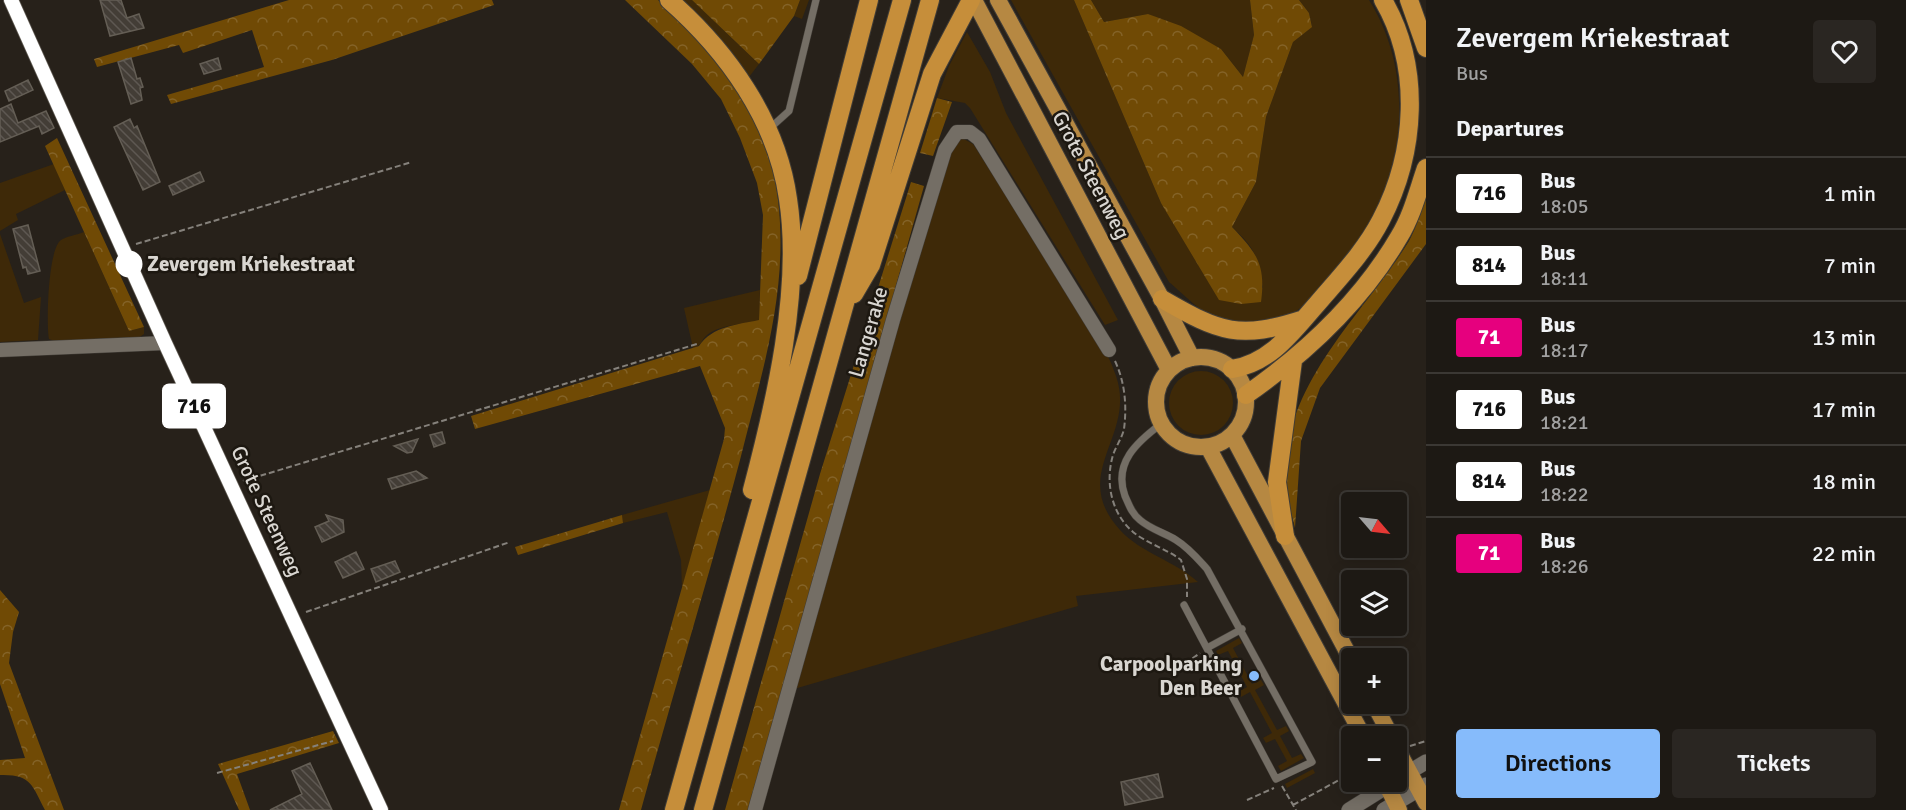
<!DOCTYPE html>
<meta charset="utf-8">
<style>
body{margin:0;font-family:Signika,sans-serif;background:#2a2622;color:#f1f3f6;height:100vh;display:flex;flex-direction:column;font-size:22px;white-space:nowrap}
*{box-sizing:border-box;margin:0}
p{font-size:20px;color:#a0a0a0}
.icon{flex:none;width:33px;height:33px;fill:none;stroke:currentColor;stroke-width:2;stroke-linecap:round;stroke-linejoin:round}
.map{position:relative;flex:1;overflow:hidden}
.drawer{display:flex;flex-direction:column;background:#1d1914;width:480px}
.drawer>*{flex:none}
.badge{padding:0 12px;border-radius:4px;font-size:21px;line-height:39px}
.needle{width:39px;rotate:118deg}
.controls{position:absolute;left:1341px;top:492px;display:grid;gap:12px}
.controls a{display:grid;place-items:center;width:66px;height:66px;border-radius:6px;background:#1d1914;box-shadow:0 3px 15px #0003,0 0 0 2px #3b3834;font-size:30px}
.map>.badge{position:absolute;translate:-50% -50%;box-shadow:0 0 0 3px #fff}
h2{padding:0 30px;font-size:22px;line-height:54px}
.round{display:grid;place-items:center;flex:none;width:63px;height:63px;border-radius:6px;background:#2a2622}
.head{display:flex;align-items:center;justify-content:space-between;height:102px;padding:0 30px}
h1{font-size:28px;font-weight:600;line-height:45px}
.button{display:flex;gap:12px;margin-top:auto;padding:12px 30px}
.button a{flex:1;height:69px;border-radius:6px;background:#86bbfb;color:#111;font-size:24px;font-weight:600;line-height:69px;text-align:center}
.button a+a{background:#2a2622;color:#f1f3f6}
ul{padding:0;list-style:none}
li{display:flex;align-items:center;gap:18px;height:72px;padding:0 30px;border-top:2px solid #3b3834}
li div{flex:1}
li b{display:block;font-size:22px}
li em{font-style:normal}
li .badge{min-width:66px;font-weight:700;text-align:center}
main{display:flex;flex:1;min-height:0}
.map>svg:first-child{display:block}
.green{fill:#3e2908}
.forest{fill:url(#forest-crowns)}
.building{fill:url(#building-back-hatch);stroke:#645e55;stroke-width:1.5}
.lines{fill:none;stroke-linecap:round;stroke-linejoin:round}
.service-casing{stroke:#403c36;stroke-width:8}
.minor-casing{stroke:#403c36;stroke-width:15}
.tertiary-casing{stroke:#403c36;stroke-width:16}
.trunk-casing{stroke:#403c36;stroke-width:18}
.motorway-casing{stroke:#403c36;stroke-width:20}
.path{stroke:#85817b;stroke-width:2;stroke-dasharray:6 3;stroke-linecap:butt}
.service{stroke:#746e65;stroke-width:7}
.minor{stroke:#746e65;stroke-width:14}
.tertiary{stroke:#746e65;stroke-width:15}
.trunk{stroke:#b68842;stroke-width:16}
.motorway{stroke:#c68e3a;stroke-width:18}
.line-casing{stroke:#fff;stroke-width:14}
.line{stroke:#fff;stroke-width:9}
.stop-dot{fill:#fff;stroke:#fff;stroke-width:3}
.poi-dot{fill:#86bbfb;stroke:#1d1811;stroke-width:2}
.labels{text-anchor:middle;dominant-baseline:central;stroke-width:5;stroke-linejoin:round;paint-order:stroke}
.street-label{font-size:21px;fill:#d9d6d1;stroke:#1d1811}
.stop-label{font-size:21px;font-weight:bold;fill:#d9d6d1;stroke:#1d1811;text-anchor:start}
.poi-label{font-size:21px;font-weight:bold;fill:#d9d6d1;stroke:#1d1811;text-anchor:end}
</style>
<main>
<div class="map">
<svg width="1426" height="810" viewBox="0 0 1426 810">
<defs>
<pattern id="forest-crowns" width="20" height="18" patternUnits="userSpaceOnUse" patternTransform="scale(1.5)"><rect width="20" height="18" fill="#704a05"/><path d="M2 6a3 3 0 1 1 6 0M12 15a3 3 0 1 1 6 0" fill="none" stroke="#846328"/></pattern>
<pattern id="building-back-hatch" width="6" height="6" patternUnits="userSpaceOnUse" patternTransform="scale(1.5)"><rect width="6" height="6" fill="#433d36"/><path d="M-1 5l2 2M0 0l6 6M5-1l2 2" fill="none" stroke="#5e5852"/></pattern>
</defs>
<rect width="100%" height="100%" fill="#27211a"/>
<path class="green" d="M678 0H692L759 64 749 77 727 47Z
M800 0H809L802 19 794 16Z
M1011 0H1074L1161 203 1263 288C1258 257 1256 249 1232 227L1256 182 1266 117 1293 42 1312 26 1309 13 1299 0H1369C1408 62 1407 141 1379 206 1367 233 1347 255 1329 277 1300 312 1282 331 1233 324 1207 320 1188 298 1169 282Z
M1091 0H1250L1254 35 1243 77 1221 49 1148 14 1104 22Z
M967 32 990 72 1006 113 1118 320 1105 325 970 108 965 103 937 98 949 66Z
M962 138 973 144C1004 192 1035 241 1066 289 1084 316 1106 345 1116 376 1137 436 1068 473 1120 530 1141 553 1175 561 1198 582L1076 596 1078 606 794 689 912 267 955 142Z
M54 164 65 190 16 214 18 220 0 231V183Z
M84 232 129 331 144 327V334L137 339 57 342 49 339C46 323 48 249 61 240 67 236 77 235 84 232Z
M0 234 24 303 41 297 38 340 0 342Z
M760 290 759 321C743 324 719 325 707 335 701 340 702 346 693 348L684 308Z
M1169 403a32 32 0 1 1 64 0a32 32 0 1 1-64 0Z
M710 490 682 589 681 560 667 512 623 523 622 515Z
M1239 638 1242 643 1233 648 1252 684 1261 680 1264 685 1255 690 1277 730 1286 726 1289 731 1280 736 1292 758 1301 754 1304 758 1281 771 1278 766 1287 761 1275 739 1266 743 1263 738 1272 733 1250 692 1241 697 1238 692 1247 687 1228 651 1218 655 1216 651Z
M1313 769 1315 773 1287 788 1285 784Z"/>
<path class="forest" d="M289 0H492L494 5 332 60 171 104 167 95 264 67 252 30 183 53 179 45 97 67 94 59Z
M625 0H658C710 47 759 104 774 175 794 275 764 364 740 460 709 577 673 693 641 810H619L724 439 725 428 700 366 475 429 471 416 699 346C713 326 736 325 759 320L763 215 757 183 740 138 721 99 692 64Z
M692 0H800L794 16 759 64Z
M1074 0H1091L1104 22 1148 14 1181 26 1221 49 1243 77 1254 35 1250 0H1299L1309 13 1312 27 1293 42 1266 117 1256 182 1232 227C1257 253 1266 265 1261 302L1241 304 1219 300 1161 203Z
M937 98 952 102 933 156 920 153Z
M57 138 144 327 129 331 45 146Z
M911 182 924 186 749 810H725L820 474Z
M1426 198V244L1320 388 1301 441 1295 528C1292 514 1286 498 1285 484 1280 385 1362 317 1409 241 1416 228 1421 212 1426 198Z
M622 515 623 523 518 555 515 547Z
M0 590 19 612 13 632 9 663 64 810H45C32 785 31 774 0 775V760L25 758 0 684Z
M333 731 339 743 237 774 250 810H239L218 764Z"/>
<path class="building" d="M100 0H121L127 18 139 14 144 28 110 36Z
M131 58 137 79 140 78 143 87 140 88 142 100 131 104 118 62Z
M218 58 221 69 204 74 200 64Z
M28 80 33 90 9 101 5 91Z
M11 104 18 123 46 111 54 128 42 134 39 126 0 142V109Z
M130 119 134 128 137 126 160 182 143 190 114 127Z
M200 172 204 181 173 195 169 186Z
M28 225 40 271 28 274 26 267 23 268 13 229Z
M442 432 445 443 434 447 430 435Z
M418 439 412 452 407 453 394 446Z
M416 471 427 478 392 489 388 479Z
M326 515 343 520 344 532 322 542 315 527 329 521Z
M356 552 364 569 343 578 335 562Z
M395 561 400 572 376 582 371 569Z
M310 763 332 810H270L302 794 292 771Z
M1158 774 1163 797 1125 805 1121 782Z"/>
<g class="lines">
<g class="service-casing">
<path id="service" d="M769 129 789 111 816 0
M1161 424C1137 442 1113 463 1125 496 1129 505 1132 514 1140 520 1150 529 1165 533 1176 540 1189 548 1197 558 1207 569L1312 762 1276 779 1184 605
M1207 648 1242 629"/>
</g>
<g class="minor-casing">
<path id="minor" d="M0 350 165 343
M755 810 893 320 945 150 957 132H970L979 139 1109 350"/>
</g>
<g class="tertiary-casing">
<path id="tertiary" d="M11 0 165 343 381 810
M1399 778 1426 762
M1349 810 1394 782
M1384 810 1426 785"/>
</g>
<g class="trunk-casing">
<path id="trunk" d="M974 0 1169 370
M998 0 1162 299 1192 358
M1156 402a45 45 0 1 1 90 0a45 45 0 1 1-90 0Z
M1232 435 1352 661
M1208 447 1363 736
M1374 704 1391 736
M1396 747 1426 803
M1385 782 1399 810"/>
</g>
<g class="motorway-casing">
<path id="motorway" d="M669 0C727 51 777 120 788 199 802 289 775 403 752 490
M1409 0 1426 48
M798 276 869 0
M854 294 871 265 932 74 971 0
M1162 299C1221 333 1239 340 1304 319
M1232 369C1271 363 1293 331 1317 304 1340 277 1365 251 1381 220 1416 153 1422 67 1383 0
M1246 395C1306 353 1361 302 1399 237 1412 216 1418 191 1426 168
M1285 536 1277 482 1293 361
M674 810 902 0
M703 810 930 0"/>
</g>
<path class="path" d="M136 244 412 162
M1115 361C1125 382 1127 406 1124 429 1122 438 1116 446 1113 455 1105 482 1111 513 1133 532 1146 543 1167 549 1181 560L1187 579V597
M243 481 697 344
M306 612 510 542
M1178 669 1200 653
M1410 746 1426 741
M217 773 333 741
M1282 786 1296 810
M1349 793 1353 782
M1247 800 1274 788
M1293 805 1352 773"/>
<use href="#service" class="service"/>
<use href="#minor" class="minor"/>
<use href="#tertiary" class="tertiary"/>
<use href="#trunk" class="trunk"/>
<use href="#motorway" class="motorway"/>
</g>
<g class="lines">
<g class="line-casing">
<path id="line" d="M11 0 165 343 381 810"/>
</g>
<use href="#line" class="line"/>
</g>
<circle class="stop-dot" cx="129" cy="264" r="12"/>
<circle class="poi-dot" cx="1254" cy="676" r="6"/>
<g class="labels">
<g class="street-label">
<text transform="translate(1091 175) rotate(62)">Grote Steenweg</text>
<text transform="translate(868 332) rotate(-74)">Langerake</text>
<text transform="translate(267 511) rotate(65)">Grote Steenweg</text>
</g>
<g class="stop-label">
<text x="147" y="264">Zevergem Kriekestraat</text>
</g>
<g class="poi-label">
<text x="1242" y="664">Carpoolparking<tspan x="1242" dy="24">Den Beer</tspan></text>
</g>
</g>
</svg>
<div class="controls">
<a><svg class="needle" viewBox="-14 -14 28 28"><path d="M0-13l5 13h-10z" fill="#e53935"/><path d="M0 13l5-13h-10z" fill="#a0a0a0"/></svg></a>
<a><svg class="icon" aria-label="layers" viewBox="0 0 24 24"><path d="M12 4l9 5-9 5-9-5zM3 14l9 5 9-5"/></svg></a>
<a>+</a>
<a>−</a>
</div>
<b class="badge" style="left:194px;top:406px;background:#fff;color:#111">716</b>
</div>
<section class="drawer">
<div class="head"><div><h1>Zevergem Kriekestraat</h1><p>Bus</p></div><a class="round"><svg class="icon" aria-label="heart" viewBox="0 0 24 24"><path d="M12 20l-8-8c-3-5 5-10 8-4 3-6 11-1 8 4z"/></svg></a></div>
<h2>Departures</h2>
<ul>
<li><span class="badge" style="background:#fff;color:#111">716</span><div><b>Bus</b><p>18:05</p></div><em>1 min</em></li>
<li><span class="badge" style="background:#fff;color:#111">814</span><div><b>Bus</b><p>18:11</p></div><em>7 min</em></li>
<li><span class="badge" style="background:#e6007e;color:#fff">71</span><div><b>Bus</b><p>18:17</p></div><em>13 min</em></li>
<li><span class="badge" style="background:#fff;color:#111">716</span><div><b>Bus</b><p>18:21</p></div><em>17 min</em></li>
<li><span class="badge" style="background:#fff;color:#111">814</span><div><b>Bus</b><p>18:22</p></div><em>18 min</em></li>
<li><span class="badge" style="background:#e6007e;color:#fff">71</span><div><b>Bus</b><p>18:26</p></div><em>22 min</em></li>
</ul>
<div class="button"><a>Directions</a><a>Tickets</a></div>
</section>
</main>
